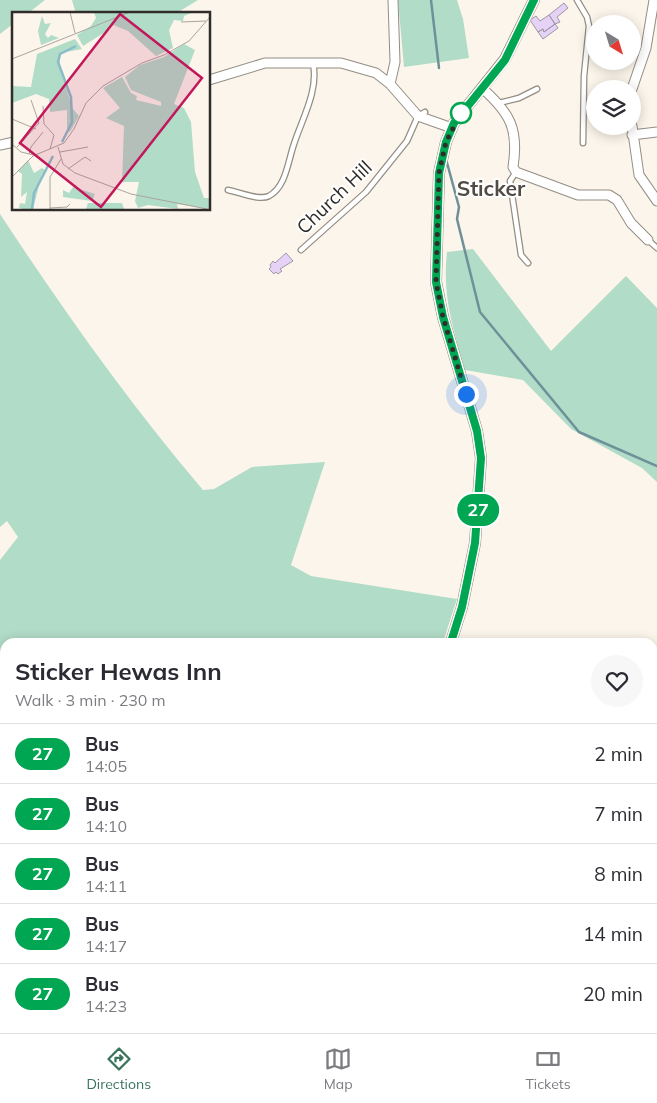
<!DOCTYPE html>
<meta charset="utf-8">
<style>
body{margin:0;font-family:Mulish,sans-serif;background:#f7f7f7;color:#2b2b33;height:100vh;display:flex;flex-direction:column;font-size:19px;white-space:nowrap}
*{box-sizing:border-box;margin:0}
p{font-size:16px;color:#7c7c81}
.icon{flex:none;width:28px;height:28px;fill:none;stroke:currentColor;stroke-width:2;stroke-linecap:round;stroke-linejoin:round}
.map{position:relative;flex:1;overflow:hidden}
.drawer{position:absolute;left:0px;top:638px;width:658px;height:396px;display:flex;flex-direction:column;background:#fff;border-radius:15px 15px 0 0;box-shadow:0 2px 12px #0003}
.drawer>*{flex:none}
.badge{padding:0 10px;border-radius:16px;font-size:18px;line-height:32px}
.needle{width:32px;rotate:142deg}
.controls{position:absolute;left:586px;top:15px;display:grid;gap:10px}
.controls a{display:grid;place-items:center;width:55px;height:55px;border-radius:50%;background:#fff;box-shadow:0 2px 12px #0003;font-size:25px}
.you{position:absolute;width:25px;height:25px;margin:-12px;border:4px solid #fff;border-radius:50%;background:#1a73e8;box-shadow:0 0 0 8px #1a73e833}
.map>.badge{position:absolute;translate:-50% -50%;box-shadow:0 0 0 2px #fff}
.round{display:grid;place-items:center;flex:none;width:52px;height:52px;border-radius:26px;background:#f7f7f7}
.overview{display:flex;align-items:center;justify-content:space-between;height:85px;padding:0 15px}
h1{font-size:24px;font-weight:700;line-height:38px}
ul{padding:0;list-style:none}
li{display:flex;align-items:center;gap:15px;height:60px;padding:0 15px;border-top:1px solid #e1e1e2}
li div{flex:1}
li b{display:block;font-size:19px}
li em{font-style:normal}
li .badge{min-width:55px;font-weight:700;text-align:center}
.dock{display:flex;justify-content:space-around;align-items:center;height:70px;border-top:1px solid #e1e1e2;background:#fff;font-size:14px;color:#7c7c81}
.dock a{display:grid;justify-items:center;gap:2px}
.dock .selected{color:#3a735c}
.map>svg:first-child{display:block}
.green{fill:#b1dcc8}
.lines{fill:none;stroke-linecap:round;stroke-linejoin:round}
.stream{stroke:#6e9199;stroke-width:2.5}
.building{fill:#e6d1f7;stroke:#9d98a1}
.service-casing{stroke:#938d84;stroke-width:7}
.minor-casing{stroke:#938d84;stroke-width:11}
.tertiary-casing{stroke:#938d84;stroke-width:12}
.trunk-casing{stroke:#938d84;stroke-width:16}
.service{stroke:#fff;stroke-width:4.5}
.minor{stroke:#fff;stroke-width:9}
.tertiary{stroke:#fff;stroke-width:10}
.trunk{stroke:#fff;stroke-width:14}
.line-casing{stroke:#fff;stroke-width:11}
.line{stroke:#00a651;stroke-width:8}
.walk{stroke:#2f2c29;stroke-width:5;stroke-dasharray:0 9}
.stop-dot{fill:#fff;stroke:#00a651;stroke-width:2.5}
.labels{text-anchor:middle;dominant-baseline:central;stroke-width:4;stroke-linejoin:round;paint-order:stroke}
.street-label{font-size:19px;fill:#2f2c29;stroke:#fff}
.quarter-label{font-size:21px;font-weight:bold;fill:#514b43;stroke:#fff}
.inset-river{fill:none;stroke:#89bcc9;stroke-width:2.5}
.inset-road{fill:none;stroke:#aaa59d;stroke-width:1}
.view{fill:#c2185b;fill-opacity:0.15;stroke:#c2185b;stroke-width:2.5}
.inset-edge{fill:none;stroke:#2f2c29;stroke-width:2.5}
</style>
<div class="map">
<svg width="657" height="1033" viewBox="0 0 657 1033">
<rect width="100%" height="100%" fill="#fcf5eb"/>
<path class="green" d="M0 0H45L27 14H14V23L0 34Z
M72 0H198L175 14H76Z
M398 0H457L463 19 469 58 404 67Z
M0 214C63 310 129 403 203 490L214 489 252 467 325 462 291 565 311 576 457 599 443 642H5V807H0V560L18 537 7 521 0 527Z
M473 249 551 351 626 276 657 308V482L642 468 571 429 523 380 465 370C453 328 442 296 447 252Z
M657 950V1033H276L277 1029H652L653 952Z
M111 1029H261L260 1033H112Z"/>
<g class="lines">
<path class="stream" d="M431 0 439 68
M446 159 459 207 457 219 480 312 579 432 657 466"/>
</g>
<path class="building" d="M564 3 568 8 557 17 560 22 555 24 549 15Z
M549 15 555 24 544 32 543 29 538 32 530 20 536 16 540 21Z
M555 24 558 28 543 39 538 32 543 29 544 32Z
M286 253 293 261 280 269 282 271 278 274 276 272 274 274 269 269 271 267 270 265 273 261 275 263Z"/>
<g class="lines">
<g class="service-casing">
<path id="service" d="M577 0 587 17 589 26 584 76 583 143
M499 103 519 98 537 89
M516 172 510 181 521 255 528 263
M228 190C239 192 259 201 269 196 286 187 288 161 294 144 302 119 319 90 313 63
M648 240 657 248
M301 250 366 192 407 141 418 116 425 112"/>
</g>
<g class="minor-casing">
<path id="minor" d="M209 80 265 63H341L376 73 390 84 418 116 452 128
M390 84 395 62 393 0
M482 88C510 113 519 129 513 167L516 172 578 195H609L617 200 631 223 648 240
M632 89 646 48 654 0
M632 126 639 175 657 201
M632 135 657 132
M0 145 14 142"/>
</g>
<g class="tertiary-casing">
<path id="tertiary" d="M451 642 462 607 475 543 481 458 477 431 443 317 436 282 439 173 446 142 454 123 505 59 534 0
M265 1033 266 1029"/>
</g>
<g class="trunk-casing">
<path id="trunk" d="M652 1022 657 1014"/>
</g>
<use href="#service" class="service"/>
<use href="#minor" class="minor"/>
<use href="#tertiary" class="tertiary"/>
<use href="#trunk" class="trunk"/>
</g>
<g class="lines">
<g class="line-casing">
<path id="line" d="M451 642 462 607 475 543 481 458 477 431 443 317 436 282 439 173 446 142 454 123 505 60 534 0"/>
</g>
<use href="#line" class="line"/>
<path class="walk" d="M461 113 446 142 439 173 436 282 443 317 466 394"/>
</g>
<circle class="stop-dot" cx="461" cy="113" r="10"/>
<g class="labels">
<g class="street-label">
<text transform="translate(334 197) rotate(-44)">Church Hill</text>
</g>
<g class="quarter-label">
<text x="491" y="188">Sticker</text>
</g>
</g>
<g transform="translate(12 12)">
<rect width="198" height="198" fill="#fcf5eb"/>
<path d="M82 0H181L172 4 171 9 162 8 157 18 161 36 144 44 116 19 99 12 95 19 71 34 65 23 79 14 84 6ZM30 4 33 12 39 11 33 22 36 26 39 23 47 26 29 33 26 19ZM63 27 70 37 49 41 47 54 61 97 67 104 58 120 55 118V98L38 100 37 87 24 82 0 91V74L19 75 25 42ZM172 32 183 38 162 92 172 96 179 110 183 160 192 186H197V197L165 192 166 197 136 193 126 196 123 189 127 170H110L112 114 94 106 108 96 91 76 110 65 119 81 125 84 124 88 149 94V90L119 78 113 65 128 53 152 45ZM16 148 22 161 30 156 35 160 30 162 21 197H11L7 196 8 191 13 192 15 180 9 185 10 162 6 159ZM61 175 83 182 80 189 51 185V178L57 181ZM76 191H110L112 197H74Z" fill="#b1dcc8"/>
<path class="inset-river" d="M50 130 60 110 59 85 46 50 48 42 64 34M20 197 22 181 41 144"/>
<path class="inset-road" d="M58 0 63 21M169 10 194 9M0 47 118 0M31 94 32 112 42 123 38 137M0 107 24 117M0 132 9 140 22 143M5 135 27 111 19 88M46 135 51 152 63 161 119 182 195 197M48 140 76 135M17 142 19 135 31 120M56 157 73 145 79 149M0 165 21 144 52 131 62 117 74 91 91 74 130 51 152 43 177 29 198 5M38 196 55 195 58 192M38 197V165L49 147"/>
<path class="view" d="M108 2 190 66 89 195 8 131Z"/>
<rect width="198" height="198" class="inset-edge"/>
</g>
</svg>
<div class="controls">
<a><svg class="needle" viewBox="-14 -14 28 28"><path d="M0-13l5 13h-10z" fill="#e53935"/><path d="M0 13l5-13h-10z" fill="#7c7c81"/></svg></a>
<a><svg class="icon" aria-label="layers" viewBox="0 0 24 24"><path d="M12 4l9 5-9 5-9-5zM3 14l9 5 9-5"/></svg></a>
</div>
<div class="you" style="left:466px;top:394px"></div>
<b class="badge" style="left:478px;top:510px;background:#00a651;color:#fff">27</b>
<section class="drawer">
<div class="overview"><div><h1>Sticker Hewas Inn</h1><p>Walk · 3 min · 230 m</p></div><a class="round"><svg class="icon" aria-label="heart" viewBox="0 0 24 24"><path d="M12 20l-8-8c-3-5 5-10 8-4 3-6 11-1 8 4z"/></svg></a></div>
<ul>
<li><span class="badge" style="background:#00a651;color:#fff">27</span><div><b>Bus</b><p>14:05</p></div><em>2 min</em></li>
<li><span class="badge" style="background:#00a651;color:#fff">27</span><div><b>Bus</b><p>14:10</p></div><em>7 min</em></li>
<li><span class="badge" style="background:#00a651;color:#fff">27</span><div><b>Bus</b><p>14:11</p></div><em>8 min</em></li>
<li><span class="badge" style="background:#00a651;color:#fff">27</span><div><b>Bus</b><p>14:17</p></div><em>14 min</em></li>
<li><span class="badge" style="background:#00a651;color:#fff">27</span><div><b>Bus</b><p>14:23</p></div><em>20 min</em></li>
</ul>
</section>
</div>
<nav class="dock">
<a class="selected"><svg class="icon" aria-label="directions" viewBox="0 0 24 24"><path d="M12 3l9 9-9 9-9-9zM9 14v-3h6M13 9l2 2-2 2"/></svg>Directions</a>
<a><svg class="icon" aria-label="map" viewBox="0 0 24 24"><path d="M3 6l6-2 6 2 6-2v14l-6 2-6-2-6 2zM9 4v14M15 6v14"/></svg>Map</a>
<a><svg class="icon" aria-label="tickets" viewBox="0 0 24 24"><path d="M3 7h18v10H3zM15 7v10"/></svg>Tickets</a>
</nav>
